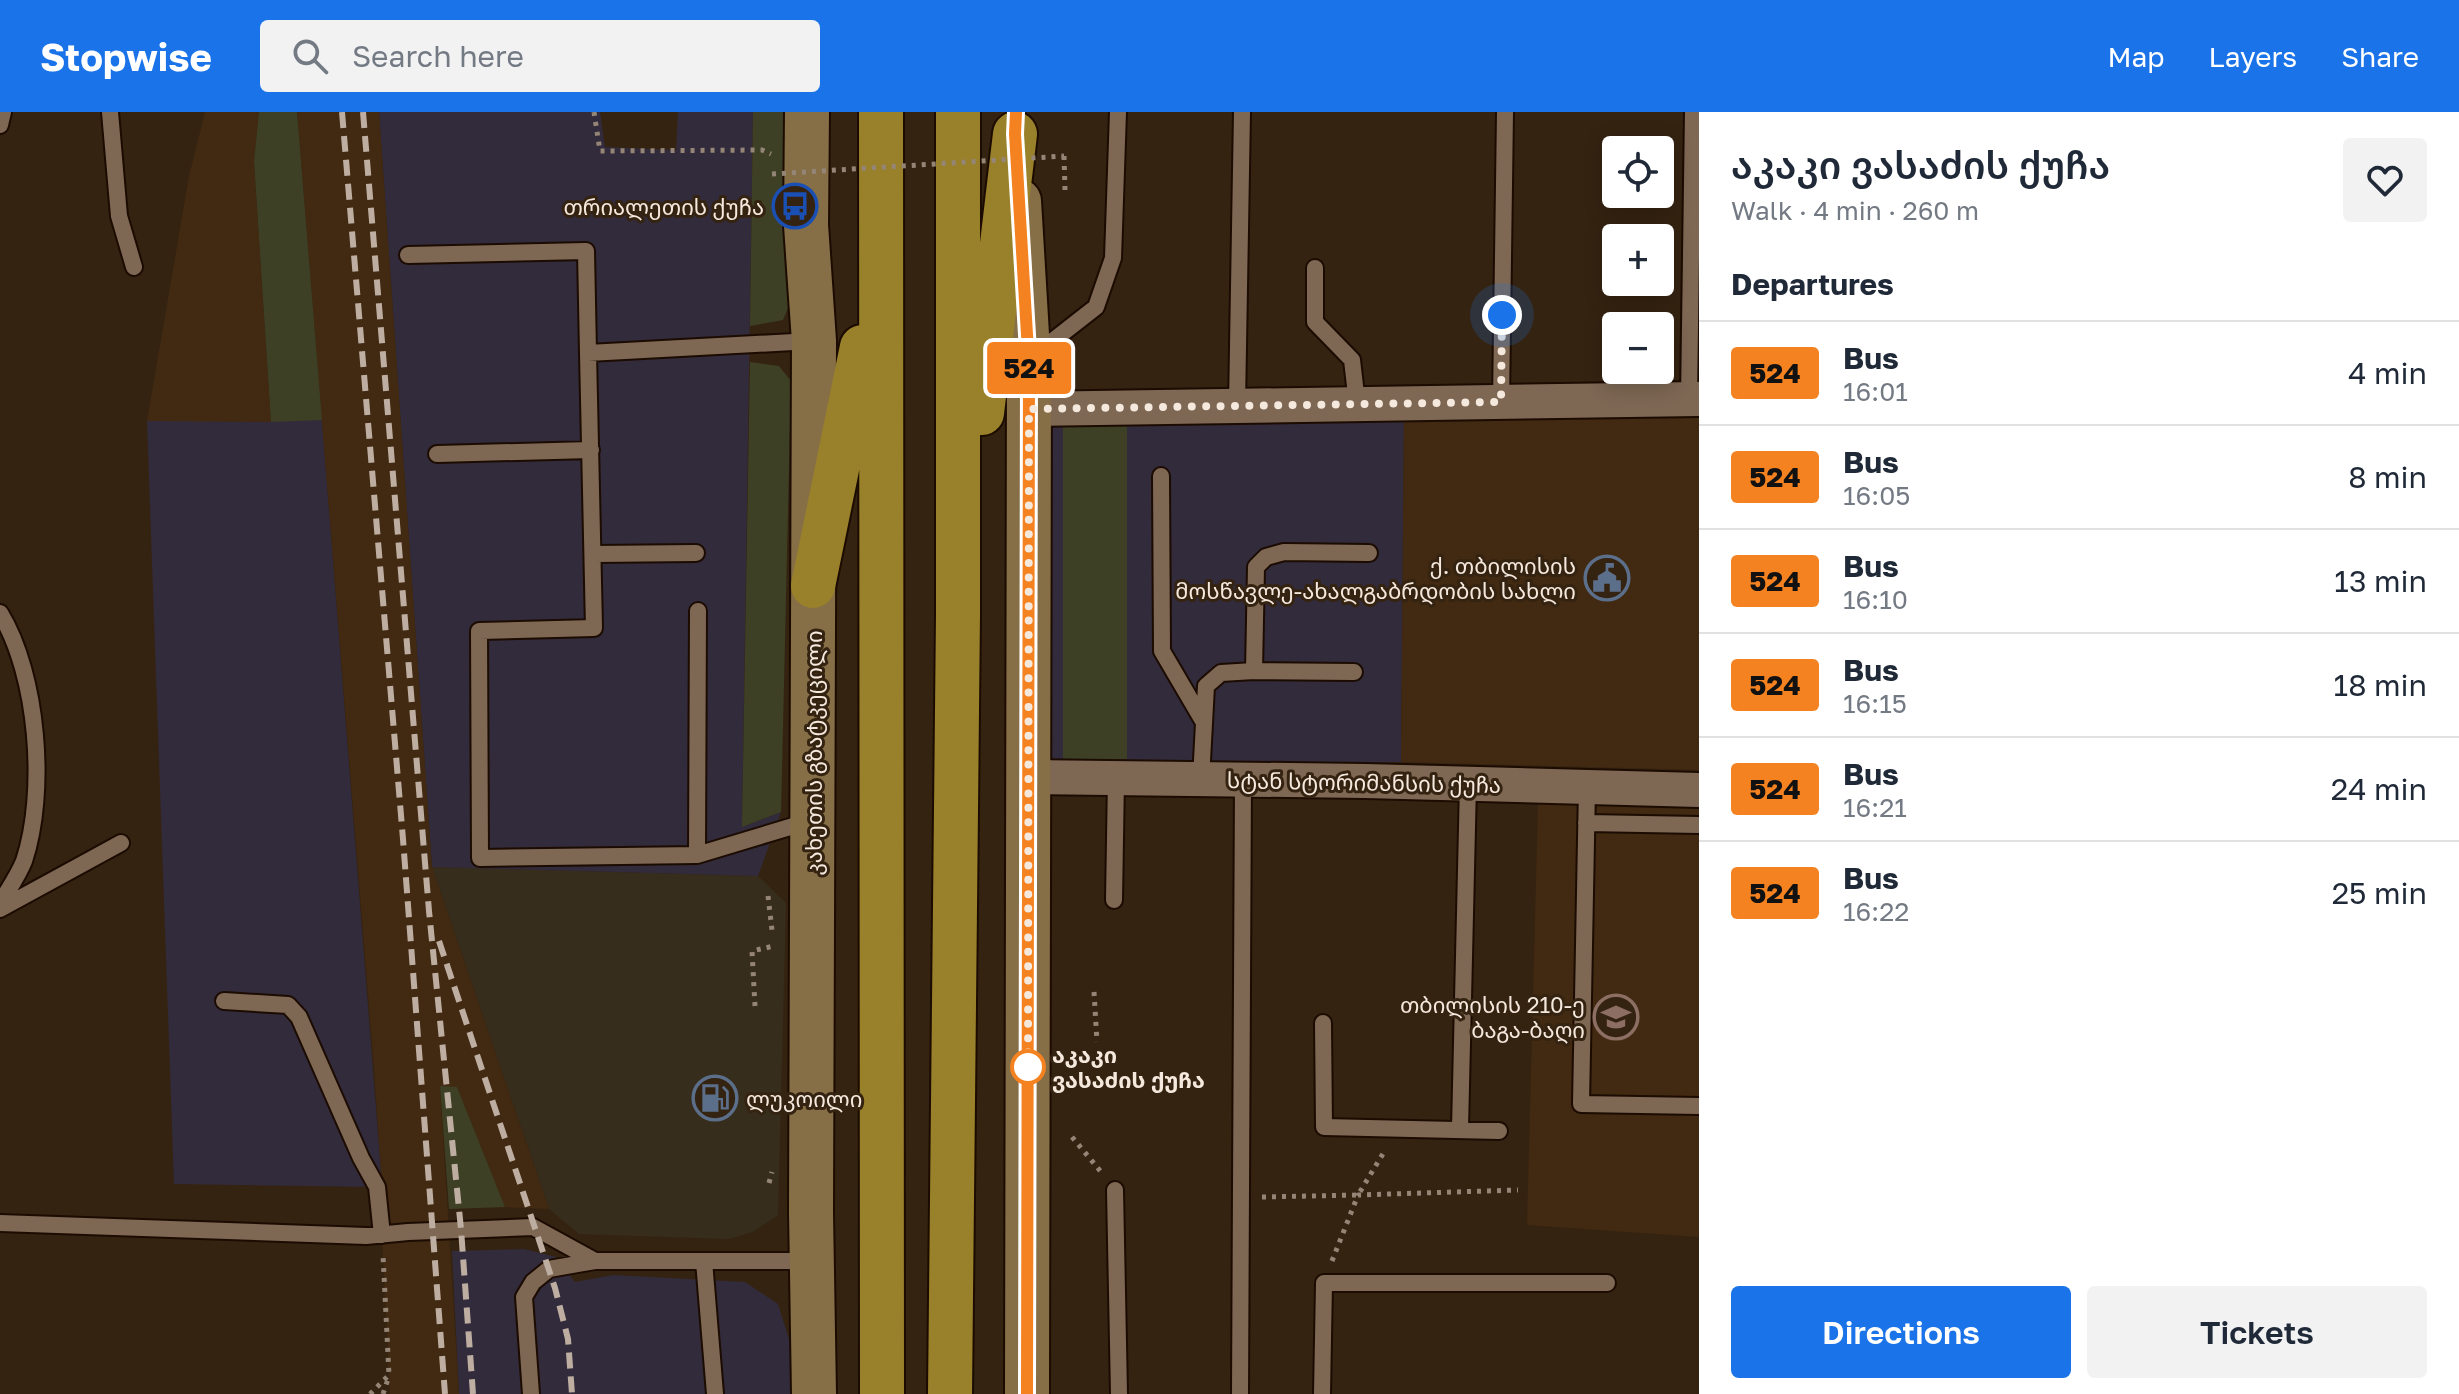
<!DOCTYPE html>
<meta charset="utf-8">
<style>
body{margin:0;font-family:"Golos Text","Noto Sans Georgian",sans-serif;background:#f2f2f3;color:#1f2937;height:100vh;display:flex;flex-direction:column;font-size:30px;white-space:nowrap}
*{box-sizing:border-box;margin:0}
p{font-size:26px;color:#747a83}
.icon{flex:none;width:44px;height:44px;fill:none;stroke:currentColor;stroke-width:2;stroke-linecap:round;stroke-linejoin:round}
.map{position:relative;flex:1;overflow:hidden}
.side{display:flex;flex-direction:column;background:#fff;width:760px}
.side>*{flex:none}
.badge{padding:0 16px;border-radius:6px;font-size:28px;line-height:52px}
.tools{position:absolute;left:1602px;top:24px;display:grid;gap:16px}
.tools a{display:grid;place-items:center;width:72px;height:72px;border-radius:8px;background:#fff;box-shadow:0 4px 20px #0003;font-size:40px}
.you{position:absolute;width:40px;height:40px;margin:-20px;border:6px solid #fff;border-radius:50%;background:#1a73e8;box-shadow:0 0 0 12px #1a73e833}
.map>.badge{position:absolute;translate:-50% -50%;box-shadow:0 0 0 4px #fff}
h2{padding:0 32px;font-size:30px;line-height:72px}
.round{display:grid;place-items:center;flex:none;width:84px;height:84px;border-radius:8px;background:#f2f2f3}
.summary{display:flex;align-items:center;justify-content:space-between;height:136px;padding:0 32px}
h1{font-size:38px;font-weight:600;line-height:60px}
.primary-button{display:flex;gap:16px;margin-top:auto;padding:16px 32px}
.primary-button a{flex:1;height:92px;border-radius:8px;background:#1a73e8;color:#fff;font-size:32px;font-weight:600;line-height:92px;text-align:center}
.primary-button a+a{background:#f2f2f3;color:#1f2937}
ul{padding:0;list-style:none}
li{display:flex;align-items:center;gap:24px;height:104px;padding:0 32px;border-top:2px solid #e0e1e3}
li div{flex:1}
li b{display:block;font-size:30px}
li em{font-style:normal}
li .badge{min-width:88px;font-weight:700;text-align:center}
header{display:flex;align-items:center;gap:48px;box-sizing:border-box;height:112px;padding:0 40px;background:#1a73e8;color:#fff}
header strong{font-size:38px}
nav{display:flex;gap:44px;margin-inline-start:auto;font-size:28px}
.search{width:560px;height:72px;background:#f2f2f3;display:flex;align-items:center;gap:20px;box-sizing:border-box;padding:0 28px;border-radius:8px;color:#747a83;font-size:30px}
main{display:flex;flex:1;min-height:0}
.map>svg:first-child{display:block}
.commercial{fill:#372d1d}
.industrial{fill:#322b3b}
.built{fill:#412912}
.green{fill:#3e4026}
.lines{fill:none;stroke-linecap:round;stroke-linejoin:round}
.lane-casing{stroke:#1c0b00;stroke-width:20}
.street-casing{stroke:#1c0b00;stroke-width:38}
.secondary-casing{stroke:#1c0b00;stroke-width:48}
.highway-casing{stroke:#1c0b00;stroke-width:48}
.path{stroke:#948576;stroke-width:5;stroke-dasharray:4 6;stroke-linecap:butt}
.lane{stroke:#7e6854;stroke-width:16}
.street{stroke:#7e6854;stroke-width:34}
.secondary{stroke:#866f47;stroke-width:44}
.highway{stroke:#99802a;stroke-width:44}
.rail{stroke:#bdaea1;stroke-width:6;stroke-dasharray:16 8;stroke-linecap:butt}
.path-bridge{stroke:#948576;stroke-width:5;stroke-dasharray:4 6;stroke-linecap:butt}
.line-casing{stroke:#fff;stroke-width:18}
.line{stroke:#f58220;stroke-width:12}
.walk{stroke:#f5e8dd;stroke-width:8;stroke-dasharray:0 14.4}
.stop-dot{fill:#fff;stroke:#f58220;stroke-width:4}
.labels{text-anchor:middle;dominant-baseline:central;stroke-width:6;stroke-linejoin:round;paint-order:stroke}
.poi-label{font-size:22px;fill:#f5e8dd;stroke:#352311;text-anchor:end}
.street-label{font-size:22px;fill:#f5e8dd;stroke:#352311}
.stop-label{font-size:22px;font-weight:bold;fill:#f5e8dd;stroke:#352311;text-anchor:start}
</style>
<header>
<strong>Stopwise</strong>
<div class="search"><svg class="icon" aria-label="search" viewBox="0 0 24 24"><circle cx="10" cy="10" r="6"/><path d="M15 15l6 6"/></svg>Search here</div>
<nav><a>Map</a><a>Layers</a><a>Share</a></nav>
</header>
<main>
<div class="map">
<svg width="1699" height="1282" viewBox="0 0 1699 1282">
<rect width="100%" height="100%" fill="#352311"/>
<path class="commercial" d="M432 755 758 764 786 791 778 1103 753 1120 728 1127 579 1122 549 1097Z"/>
<path class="industrial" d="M379 0H600L605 35 676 38 678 0H753L742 715 781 700 758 764 432 755Z
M1404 297 1401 650 1043 654 1045 306Z
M322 308 381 1060 377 1075 174 1072 147 309Z
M524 1137 556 1145 575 1170 613 1163 745 1170 778 1192 792 1237 793 1282H459L452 1139Z"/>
<path class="built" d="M205 0H259L254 49 271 310 147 309 189 64Z
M297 0H379L432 755 549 1097 505 1095 457 975H440L459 1282H390L380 1088 377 1075 381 1060 374 957Z
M1699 295V658L1401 650 1404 297Z
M1538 691 1699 696V1125L1527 1113Z"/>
<path class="green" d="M259 0H297L322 308 271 310 254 49Z
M753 0H790V191L783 208 750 214Z
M750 250 779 254 791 269 781 700 742 715Z
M1063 308 1127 309V647H1063Z
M440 974 457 975 505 1095 449 1097Z"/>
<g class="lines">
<g class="lane-casing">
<path id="lane" d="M110 0 119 104 134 155
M0 13 3 0
M408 143 586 139 588 241
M1315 156V210L1352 248 1357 291
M1036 248 1050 231 1096 195 1113 146 1118 0
M1689 287 1693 0
M1501 290 1505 0
M1237 293 1242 0
M437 342 591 338
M1161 364 1162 539 1203 609
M593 442 696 441
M0 501C38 563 47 680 24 749 18 764 8 778 0 792
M1254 559 1354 560
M1201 667 1206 574 1221 561 1254 559 1256 455 1266 445 1284 440 1369 441
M1587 675 1581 992 1699 994
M810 709 697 743 480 746 479 519 594 516 588 241 812 229
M1586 711 1699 713
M697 743 698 499
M1114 788 1116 666
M0 797 121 731
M224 889 288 893 299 905 361 1046 377 1075 382 1123
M1323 911 1324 1015 1499 1019
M1460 1017 1468 672
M1115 1078 1119 1282
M0 1111 366 1124 408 1120 533 1115 595 1149
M704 1149 715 1282
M531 1282 524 1185 533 1170 549 1157 595 1149H811
M1240 1282 1243 668
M1322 1282 1324 1171H1607"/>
</g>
<g class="street-casing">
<path id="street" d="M1029 297 1699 287
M1028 665 1365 669 1699 678"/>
</g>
<g class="secondary-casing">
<path id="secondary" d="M807 0 806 113 814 229 811 1100 814 1282
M1019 89 1029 256 1027 1282"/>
</g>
<g class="highway-casing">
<path id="highway" d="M881 0 882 1282
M982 301 1015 22
M813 474 862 235
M950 1282 958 502V0"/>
</g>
<path class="path" d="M594 0 600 39 762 38 771 42
M1064 44 1065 78
M768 784 772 818
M1094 880 1097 930
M755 894 752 839 774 834
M1072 1025 1102 1061
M769 1071 772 1060
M1262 1085 1358 1083 1384 1040
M1332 1149 1358 1083 1518 1078
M370 1282 389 1263 383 1143
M383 1282 389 1264"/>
<use href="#lane" class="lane"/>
<use href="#street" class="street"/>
<use href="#secondary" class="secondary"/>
<use href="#highway" class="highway"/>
<path class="rail" d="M342 0 403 727 445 1282
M363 0 429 799 461 1117 473 1282
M439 829 555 1176 568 1227 572 1282"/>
<path class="path-bridge" d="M772 62 1064 44"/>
</g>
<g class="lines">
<g class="line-casing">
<path id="line" d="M1016 0 1015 22 1029 256 1027 1282"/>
</g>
<use href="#line" class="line"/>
<path class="walk" d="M1028 955 1029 297 1501 290 1502 203"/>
</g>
<defs>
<g id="bus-ring" transform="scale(2.3)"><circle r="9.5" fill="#352311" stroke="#1a4fb4" stroke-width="1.5"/><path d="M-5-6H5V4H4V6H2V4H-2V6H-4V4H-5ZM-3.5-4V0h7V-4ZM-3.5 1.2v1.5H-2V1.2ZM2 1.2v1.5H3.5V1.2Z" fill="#1a4fb4"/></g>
<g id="civic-ring" transform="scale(2.3)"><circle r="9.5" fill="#352311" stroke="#5c6f8a" stroke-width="1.5"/><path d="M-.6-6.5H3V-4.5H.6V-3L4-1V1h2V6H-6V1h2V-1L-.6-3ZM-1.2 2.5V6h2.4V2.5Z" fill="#5c6f8a"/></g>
<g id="school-ring" transform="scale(2.3)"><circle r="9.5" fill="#352311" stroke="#8d6e63" stroke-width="1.5"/><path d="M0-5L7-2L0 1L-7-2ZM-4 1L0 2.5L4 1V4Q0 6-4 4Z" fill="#8d6e63"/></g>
<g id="fuel-ring" transform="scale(2.3)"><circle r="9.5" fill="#352311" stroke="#5c6f8a" stroke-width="1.5"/><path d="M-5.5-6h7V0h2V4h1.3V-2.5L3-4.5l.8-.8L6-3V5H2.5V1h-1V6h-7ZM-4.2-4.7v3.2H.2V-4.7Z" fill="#5c6f8a"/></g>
</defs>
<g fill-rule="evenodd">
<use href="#bus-ring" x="795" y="94"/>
<use href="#civic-ring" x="1607" y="466"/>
<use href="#school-ring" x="1616" y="905"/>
<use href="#fuel-ring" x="715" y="986"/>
</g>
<circle class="stop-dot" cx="1028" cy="955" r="16"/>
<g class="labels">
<g class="poi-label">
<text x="764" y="94">თრიალეთის ქუჩა</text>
<text x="1576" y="453">ქ. თბილისის<tspan x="1576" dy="25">მოსწავლე-ახალგაბრდობის სახლი</tspan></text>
<text x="1585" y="892">თბილისის 210-ე<tspan x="1585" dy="25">ბაგა-ბაღი</tspan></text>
<text x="746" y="986" text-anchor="start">ლუკოილი</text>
</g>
<g class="street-label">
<text transform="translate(813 641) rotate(-90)">კახეთის გზატკეცილი</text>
<text transform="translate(1364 670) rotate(1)">სტან სტორიმანსის ქუჩა</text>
</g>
<g class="stop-label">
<text x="1052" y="942">აკაკი<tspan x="1052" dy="25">ვასაძის ქუჩა</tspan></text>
</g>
</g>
</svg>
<div class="tools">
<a><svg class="icon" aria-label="locate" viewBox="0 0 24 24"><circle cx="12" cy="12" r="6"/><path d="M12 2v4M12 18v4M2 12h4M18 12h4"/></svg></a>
<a>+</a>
<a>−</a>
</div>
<div class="you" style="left:1502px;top:203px"></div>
<b class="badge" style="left:1029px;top:256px;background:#f58220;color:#111">524</b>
</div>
<section class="side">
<div class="summary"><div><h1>აკაკი ვასაძის ქუჩა</h1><p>Walk · 4 min · 260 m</p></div><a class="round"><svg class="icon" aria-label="heart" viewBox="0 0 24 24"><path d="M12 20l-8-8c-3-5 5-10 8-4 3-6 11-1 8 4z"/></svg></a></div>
<h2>Departures</h2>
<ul>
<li><span class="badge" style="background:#f58220;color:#111">524</span><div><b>Bus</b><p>16:01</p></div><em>4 min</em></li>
<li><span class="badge" style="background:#f58220;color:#111">524</span><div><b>Bus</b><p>16:05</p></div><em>8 min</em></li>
<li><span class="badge" style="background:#f58220;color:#111">524</span><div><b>Bus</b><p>16:10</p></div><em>13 min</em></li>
<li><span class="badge" style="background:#f58220;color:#111">524</span><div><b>Bus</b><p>16:15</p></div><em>18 min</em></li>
<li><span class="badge" style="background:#f58220;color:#111">524</span><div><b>Bus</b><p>16:21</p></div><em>24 min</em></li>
<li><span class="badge" style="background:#f58220;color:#111">524</span><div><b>Bus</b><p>16:22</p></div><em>25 min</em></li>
</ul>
<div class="primary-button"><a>Directions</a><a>Tickets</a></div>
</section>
</main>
